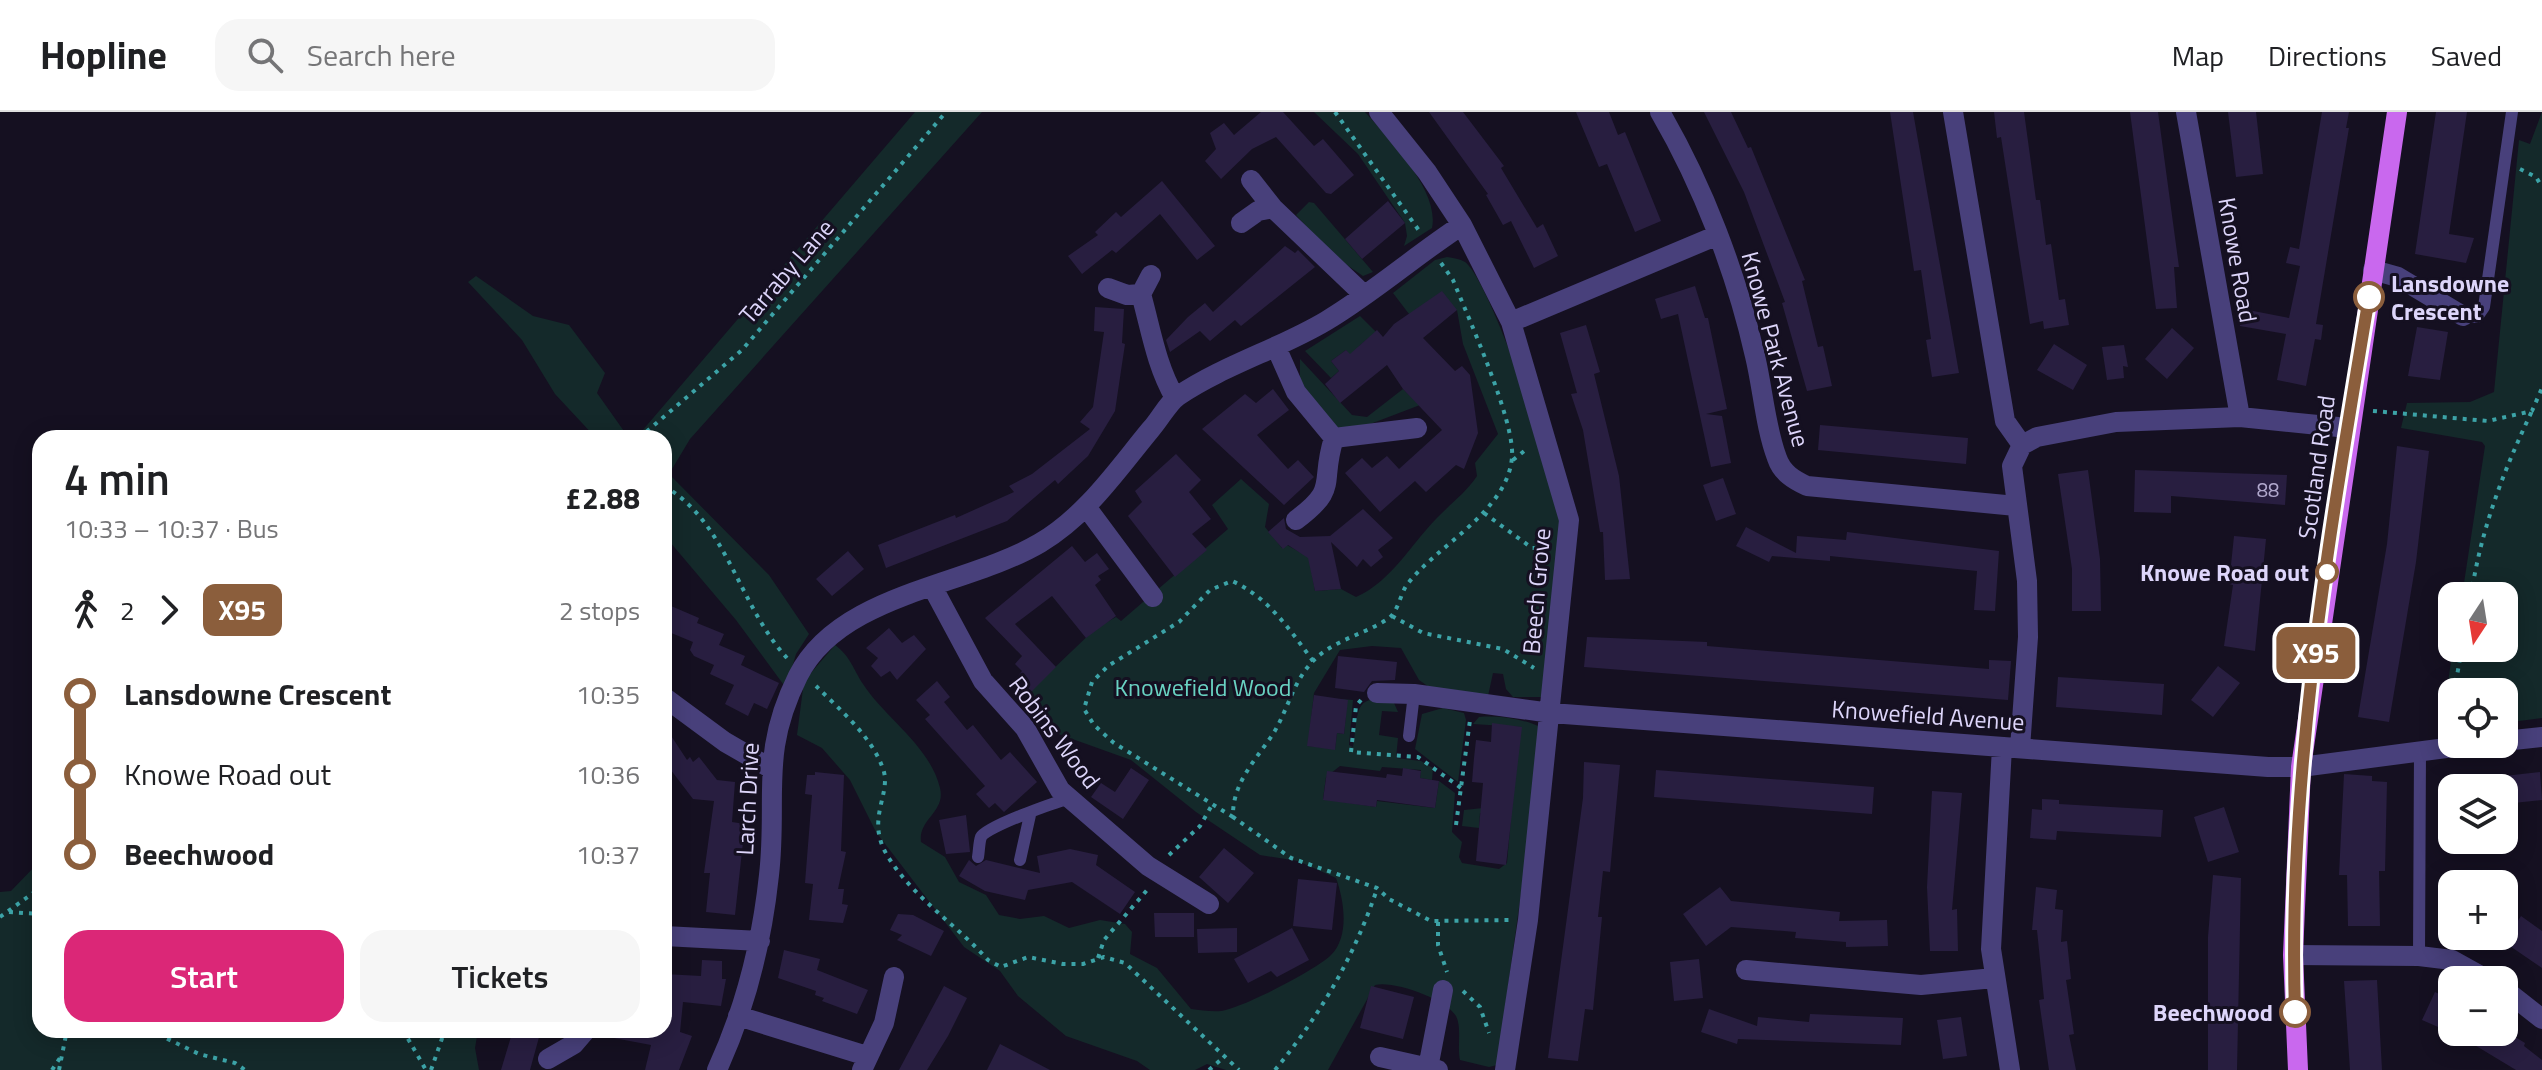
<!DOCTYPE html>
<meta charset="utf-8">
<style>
body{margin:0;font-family:"Titillium Web",sans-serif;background:#f6f6f6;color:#202124;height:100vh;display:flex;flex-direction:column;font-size:30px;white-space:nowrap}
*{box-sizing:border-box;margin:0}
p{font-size:26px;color:#757577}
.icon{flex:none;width:44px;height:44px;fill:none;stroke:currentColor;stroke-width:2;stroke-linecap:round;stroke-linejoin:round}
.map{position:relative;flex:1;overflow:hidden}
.drawer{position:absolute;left:32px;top:318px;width:640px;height:608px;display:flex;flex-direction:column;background:#fff;border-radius:24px;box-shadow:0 4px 20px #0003}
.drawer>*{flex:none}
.badge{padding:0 16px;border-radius:12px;font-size:28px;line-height:52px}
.needle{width:52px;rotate:192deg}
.buttons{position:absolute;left:2438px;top:470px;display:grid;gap:16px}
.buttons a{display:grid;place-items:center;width:80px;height:80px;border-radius:16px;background:#fff;box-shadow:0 4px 20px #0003;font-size:40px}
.map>.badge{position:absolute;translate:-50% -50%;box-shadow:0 0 0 4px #fff}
.legs{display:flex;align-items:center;gap:12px;height:88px;padding:0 32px;font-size:26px}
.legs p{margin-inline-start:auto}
.summary{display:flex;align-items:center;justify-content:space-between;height:136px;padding:0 32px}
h1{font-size:44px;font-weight:600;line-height:60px}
.cta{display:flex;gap:16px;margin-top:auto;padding:16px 32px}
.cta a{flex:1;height:92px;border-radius:24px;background:#db2777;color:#fff;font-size:32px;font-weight:600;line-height:92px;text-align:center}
.cta a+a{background:#f6f6f6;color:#202124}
ul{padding:0 32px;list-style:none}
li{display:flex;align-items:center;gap:28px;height:80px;font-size:30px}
li i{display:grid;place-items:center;width:12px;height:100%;margin:0 10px;background:currentColor}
li i::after{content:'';width:20px;height:20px;margin:-10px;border:6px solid;border-radius:50%;background:#fff}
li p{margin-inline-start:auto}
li:first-child i{background:linear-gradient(#0000 50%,currentColor 0)}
li:last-child i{background:linear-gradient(currentColor 50%,#0000 0)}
header{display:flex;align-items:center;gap:48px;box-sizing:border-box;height:112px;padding:0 40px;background:#fff;border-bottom:2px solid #e0e0e0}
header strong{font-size:38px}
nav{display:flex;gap:44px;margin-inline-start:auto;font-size:28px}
.search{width:560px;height:72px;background:#f6f6f6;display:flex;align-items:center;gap:20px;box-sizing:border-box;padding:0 28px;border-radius:24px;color:#757577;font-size:30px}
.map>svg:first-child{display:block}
.green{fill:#14292a}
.building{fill:#281e40}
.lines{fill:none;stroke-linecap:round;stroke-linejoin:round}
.path{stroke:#3ca3a7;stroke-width:4;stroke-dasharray:4 6;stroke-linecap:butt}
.service{stroke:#48407b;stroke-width:12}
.minor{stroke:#48407b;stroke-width:20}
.primary{stroke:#c968ee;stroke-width:20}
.line-1-casing{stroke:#fff;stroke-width:18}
.line-1{stroke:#8b5e3c;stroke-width:12}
.stop-1-dot{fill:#fff;stroke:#8b5e3c;stroke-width:4}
.labels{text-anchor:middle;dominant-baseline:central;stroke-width:6;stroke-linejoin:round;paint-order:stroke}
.number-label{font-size:20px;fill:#b0a7cc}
.street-label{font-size:24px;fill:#ddd5fa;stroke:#151021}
.stop-label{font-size:24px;font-weight:bold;fill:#ddd5fa;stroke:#151021;text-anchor:end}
.park-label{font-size:24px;fill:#69d2c2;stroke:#151021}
</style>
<header>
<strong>Hopline</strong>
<div class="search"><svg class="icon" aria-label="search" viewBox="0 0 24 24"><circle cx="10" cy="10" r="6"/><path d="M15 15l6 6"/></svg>Search here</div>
<nav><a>Map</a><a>Directions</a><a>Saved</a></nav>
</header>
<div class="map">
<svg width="2542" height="958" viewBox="0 0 2542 958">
<rect width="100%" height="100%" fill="#151021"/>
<path class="green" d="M915 0H982L690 327 669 362 769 463 809 522 796 542 786 576 736 508 664 423V326H596L555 282 522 228 468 170 476 164 533 204 569 213 605 261 597 281 626 322 636 326Z
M1314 0H1365C1389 27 1440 79 1432 116L1404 134 1407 124 1405 111 1358 42Z
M2542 0V606L2504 611V580H2452V617L2441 618 2453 536H2504V484H2462L2485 334 2482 330 2401 316 2407 291 2470 290 2494 280 2519 28 2530 32Z
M1309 90 1314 91 1373 160 1363 164 1332 143 1296 103Z
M1447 145C1453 146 1460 147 1465 150 1490 168 1555 360 1559 396 1566 453 1549 527 1542 585H1513L1506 577 1503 562 1493 561 1488 584 1432 577 1419 568 1401 536 1372 534 1340 538 1314 581 1308 634 1335 637 1337 621 1344 622 1346 603 1339 601 1341 587 1353 588 1349 633 1353 635C1359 604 1351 578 1394 591L1398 600 1382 599 1379 623 1398 626 1396 646 1421 649 1433 656 1432 668 1420 666 1421 658 1382 655 1380 659 1340 654 1326 665 1323 687 1376 695 1377 689 1435 696 1439 669 1455 681 1452 720 1462 730 1459 745 1462 751 1499 757 1507 751 1511 705 1480 701 1479 716 1462 714 1464 698 1483 696 1521 615 1473 612 1479 605C1499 603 1526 607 1544 617L1497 953 1489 955 1460 948C1457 935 1462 915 1456 904 1446 887 1393 868 1375 873L1328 958H1226L1207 952 1195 958H1150L1137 949 1066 924 1018 884 1000 859 964 835 876 720 850 668 822 636 797 623 804 569 835 533C851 545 853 557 863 572 885 606 930 634 940 676 946 700 918 707 921 730L945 745 959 770 986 783 999 803 1020 807 1044 804 1069 816 1100 808 1125 812 1132 820 1130 842 1157 856 1191 897C1200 898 1212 900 1221 899 1242 896 1316 858 1331 843 1350 824 1344 788 1336 766L1298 749 1260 743 1196 700 1131 648 1039 615 1023 593 1026 583 1095 517 1116 505 1121 509 1228 417 1212 393 1241 367 1269 392 1265 415 1282 436 1287 433 1303 442 1308 440 1315 479 1341 477 1356 485C1393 469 1413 428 1442 401 1455 388 1467 379 1477 364L1475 351 1498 322 1463 232 1457 198 1409 202 1393 181 1435 148Z
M1360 204 1376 220 1359 234 1353 247 1346 238 1331 249 1339 259 1331 266 1305 239Z
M1300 247 1352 303 1367 305 1403 277 1420 293 1365 314 1337 316 1300 272Z
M1443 596 1464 601 1466 608 1458 670 1415 637 1422 602Z
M40 749V918H478L475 936 479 958H0V780L11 779Z"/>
<path class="building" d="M1261 0H1283L1314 34 1323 27 1354 63 1331 82 1326 81 1276 25 1252 37 1221 67 1205 49 1216 37 1210 21 1224 11 1234 23Z
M1429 0H1463L1504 54 1501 56 1537 116 1543 112 1558 144 1534 156 1511 109 1503 113 1486 83 1488 82Z
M1576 0H1609L1618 23 1625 20 1661 109 1635 120 1607 52 1599 55Z
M1704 0H1731L1748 36 1751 35 1805 168 1802 169 1818 235 1823 234 1832 274 1807 279 1782 191 1785 190 1744 80Z
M1890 0H1913L1959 261 1932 265 1926 228 1931 227 1921 158 1914 159Z
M1994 0H2024L2036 88H2040L2046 133 2051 132 2059 188 2065 187 2069 213 2044 217 2043 209 2030 212 2001 25 1997 26Z
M2130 0H2158L2179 155H2174L2177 196 2156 197Z
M2228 0H2256L2263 62 2236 65Z
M2322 0H2349L2346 16H2349L2316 212 2323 213 2321 228 2315 227 2306 274 2277 268 2286 222 2240 214 2238 196 2289 206 2300 154 2286 151 2290 135 2299 137Z
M2436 0H2467L2449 122 2474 126 2466 151 2415 142Z
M1162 69 1215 134 1197 148 1160 102 1116 141 1112 138 1082 162 1068 144 1098 123 1095 120 1116 100 1121 105Z
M1388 89 1405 111 1362 147 1345 127Z
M1285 134 1295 141 1298 138 1315 155 1241 214 1235 208 1210 229 1200 219 1170 240 1166 228 1188 205 1205 191 1213 200Z
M1695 174 1705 206H1708L1727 297 1706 302 1722 304 1731 351 1711 355 1678 202 1661 207 1655 187Z
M1442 179 1457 198 1423 226 1455 259 1462 254 1470 263 1478 321 1464 357 1456 353 1426 380 1415 369 1380 400 1345 361 1362 346 1372 356 1387 344 1399 357 1442 318 1403 277 1387 253 1340 291 1325 272 1339 259 1331 249 1346 238 1350 242 1377 218 1383 225 1394 212Z
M1095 195 1124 197 1122 231 1125 232 1115 299 1088 344 1058 372 1055 368 1007 409 886 456 878 433 955 403 956 406 1014 380 1009 374 1032 362 1090 317 1080 310 1093 295 1104 220 1094 219Z
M1586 213 1600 260 1594 262 1619 364 1630 467 1605 468 1603 420H1600L1583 318 1571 282 1577 281 1560 221Z
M2417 215 2448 220 2440 268 2408 264Z
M2172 216 2194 236 2167 267 2145 247Z
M2054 232 2087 253 2073 278 2037 258Z
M2124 233 2128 255 2123 254 2124 266 2107 268 2102 235Z
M1273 277 1289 298 1257 323 1288 357 1298 348 1314 365 1284 393 1202 317 1245 282 1256 291Z
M1820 313 1968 326 1966 352 1818 338Z
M2397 334 2429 339 2416 450 2389 610 2358 605 2387 432Z
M1176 342 1201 368 1189 380 1211 407 1192 422 1207 438 1175 465 1128 404 1142 390 1135 379Z
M2088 358 2100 447 2101 499H2072V457L2058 362Z
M2135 358 2287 363 2285 393 2171 384V401L2134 400Z
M1723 366 1736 402 1716 409 1703 373Z
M1363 397 1393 426 1378 438 1383 445 1371 455 1363 447 1357 455 1331 430 1341 477 1315 479 1308 446 1288 433 1283 437 1268 420 1284 406 1286 417 1300 425 1330 424Z
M1746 415 1796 441 1797 424 1846 428 1847 420 1999 439 1995 499 1974 498 1977 459 1830 444V449L1772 444 1769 450 1736 434Z
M2234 424 2266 427 2255 539 2224 534 2233 473 2229 472Z
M1072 434 1085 450 1097 441 1109 457 1098 464 1101 468 1095 473 1116 504 1086 526 1052 484 1015 512 1056 555 1031 580 1016 566 1022 559 1015 552 1022 544 985 506Z
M848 439 864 457 832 484 816 467Z
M664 491 699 506 697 511 724 522 719 533 745 544 741 553 779 571 767 597 754 591 748 604 725 592 734 573 710 562 714 553 694 544 690 538 693 530 664 518Z
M889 516 902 531 914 523 926 537 897 568 890 559 881 565 871 554 878 546 866 536Z
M1587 525 1707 530V534L1989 557V548L2011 549 2008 588 1584 555Z
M1338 544 1397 550 1395 568 1372 569 1364 580 1335 576Z
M2218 554 2240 571 2213 605 2191 588Z
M2058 565 2164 572 2162 603 2056 595Z
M937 569 950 585 944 590 967 618 973 613 1001 648 1010 640 1037 670 1004 700 995 691 989 696 976 682 985 674 925 607 930 603 916 588Z
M1314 583 1348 588 1344 622 1337 621 1335 638 1307 634Z
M1492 611 1522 615 1506 753 1476 749 1483 671 1472 670 1474 646 1476 628 1491 630Z
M664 613 687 648 690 645 693 650 699 645 717 668 735 670 732 710 745 712 735 803 706 800 710 761H704L714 689 693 687 664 649Z
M1584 650 1620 653 1610 760 1603 759 1598 805H1602L1593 898 1585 897 1578 949 1548 946 1583 686Z
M1131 656 1149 668 1123 707 1091 685 1101 671 1115 680Z
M1403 656 1421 659 1420 666 1439 669 1435 696 1377 688 1376 695 1323 688 1327 659 1386 666 1387 662 1402 664Z
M1656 658 1874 675 1872 702 1654 685Z
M815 660 844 663 841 739 846 740 838 777H844L842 792 848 793 843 811 809 808 813 772 805 771 812 683 805 682 807 663H815Z
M2540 660 2542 688 2504 692V664Z
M2344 662 2372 664V669L2387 670 2385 759H2379L2380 814H2348L2347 763H2339Z
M1932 679 1962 681 1952 798 1957 797 1958 839H1930L1927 775Z
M2042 687 2059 688V692L2163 698 2161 725 2057 719 2056 728 2030 726 2032 697 2042 698Z
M2224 695 2239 740 2208 750 2194 705Z
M966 703 970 740 946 742 939 708Z
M1224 736 1254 761 1228 791 1199 765Z
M1070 737 1098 743 1096 753 1135 780 1120 802 1072 770 1028 778 1025 788 985 779 959 764 969 748 976 754 986 748 1040 761 1037 744Z
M2213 763 2241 766 2237 958H2208V825Z
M1298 767 1337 771 1332 818 1293 814Z
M1720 775 1731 789 1840 800 1839 809 1887 808 1888 834 1846 835V830L1795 826 1796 820 1731 815 1706 834 1683 802Z
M2036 775 2057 778 2055 797 2063 798 2061 830 2067 829 2071 867 2066 868 2074 922 2069 923 2076 958H2049L2039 888 2044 887 2037 818H2032Z
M1154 801H1194V825H1155Z
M898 802 913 803 944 819 931 844 897 828 902 823 890 818Z
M2521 804 2542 819V856L2504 830Z
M1237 816V840L1198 841 1197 817Z
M1292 816 1309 848 1277 865 1271 859 1248 871 1234 847Z
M784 838 820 847 817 858 868 878 857 902 822 889 824 886 815 883 816 879 778 866Z
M1699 847 1703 886 1674 889 1670 850Z
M702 848 722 849V867H726L721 894 683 890 680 920 692 924 679 958H645L651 933 614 926 615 918H664V862L701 864Z
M2377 868 2382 958H2350L2344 869Z
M944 874 967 886 948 924 927 958H899Z
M1371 874 1414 885 1403 927 1360 916Z
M2435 880 2452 888V921L2422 908Z
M1709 897 1757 914 1758 905 1809 910 1810 902 1903 906 1901 933 1738 927 1737 932 1701 920Z
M1961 905 1967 944 1943 947 1937 908Z
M513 918H541L530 958H501Z
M2453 920H2507L2525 931 2524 934 2542 948V958H2516Z
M1000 932 1050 958H987Z"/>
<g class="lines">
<path class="path" d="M1335 0 1420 120
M2520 57 2536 65 2542 75
M1441 151 1453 168C1468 205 1515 309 1512 345 1508 400 1435 434 1406 474 1400 484 1398 499 1389 506 1366 522 1336 527 1315 547 1292 569 1288 600 1271 625 1253 651 1232 673 1233 705L1291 746 1377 776 1389 787 1431 809 1510 808
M2373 299 2488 309 2532 299 2542 276
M639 326 742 238 946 0
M1513 348 1528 336
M664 374C727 410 739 494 787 546
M1484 401 1532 436H1548
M2471 484C2481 417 2503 360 2532 299
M1392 504 1423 521 1503 537 1534 556
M816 574C840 598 874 626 884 660 890 684 866 708 887 743 912 785 956 812 988 848L1001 855 1028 845 1063 852H1083L1104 845 1125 851 1239 958
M2454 580 2462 536
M1361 588 1356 594 1351 640 1418 645 1461 676
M2449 614 2452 593
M1233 705 1114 631 1094 613 1084 597 1092 570 1108 554 1179 510 1210 478 1232 469C1268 485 1290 518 1313 549
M1456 713 1470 608
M1169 743 1200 714 1212 693
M9 800 40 802
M0 805 40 776
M1438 810V833L1447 860
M1098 846 1104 828 1148 777
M1463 879 1480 895 1489 921
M149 918 199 942 235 951 245 958
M403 918 426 958
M52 958 60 946
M59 958 67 918
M431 958 445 918
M1209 958 1224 945
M1275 958C1321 902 1354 845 1377 777"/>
<path class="service" d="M2463 204 2477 205 2484 195 2512 0
M1409 624 1414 582
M978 745C979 740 979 730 981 725 986 715 1055 690 1069 687
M1020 748 1030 703
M2419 844 2420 638"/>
<path class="minor" d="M1379 0 1427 60 1462 113 1511 210 1569 408 1528 808 1505 958
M1660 0C1703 74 1736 160 1755 244 1763 277 1765 314 1777 346 1782 361 1794 368 1807 374L2016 394
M1953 0 2005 309 2022 333
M2186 0 2240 305
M1251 68 1273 96
M1241 111 1258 99 1273 96 1363 182
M2373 158 2398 165 2463 204
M1151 163 1141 182C1151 218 1156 253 1175 286
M1108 176 1127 183 1141 182
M1511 210 1718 123
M1276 235 1296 280 1334 326C1319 373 1340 375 1296 408
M1334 326 1417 316
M1087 396 1153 485
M933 476 983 569 1025 616 1060 678 1148 754 1209 792
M1377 581 1414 582 1551 601 2268 655H2301L2477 632
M664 585 725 630 770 656
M2504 629 2542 625
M2002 635 1991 837 2010 958
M2020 636 2028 525 2027 469 2012 354 2022 333 2037 325 2116 310 2240 305 2348 316
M664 824 760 829
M2293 843 2419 844 2452 848 2488 868
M1746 858 1921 873 1994 866
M2504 877 2542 907
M738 904 867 944
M1380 945 1438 958
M548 947 574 932 586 918
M1428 956 1443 878
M717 958C745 897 762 829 769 763 778 684 759 642 798 564 840 481 965 475 1040 431 1087 403 1117 358 1151 317 1160 307 1168 291 1178 284 1224 253 1279 237 1326 209 1373 181 1416 143 1462 113
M862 958 884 911 894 865"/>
<path class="primary" d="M2298 958 2293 843 2301 655 2397 0"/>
</g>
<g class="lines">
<g class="line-1-casing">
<path id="line-1" d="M2295 900C2287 660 2330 421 2369 185"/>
</g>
<use href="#line-1" class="line-1"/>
</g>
<g class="stop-1-dot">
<circle cx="2369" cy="185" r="14"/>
<circle cx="2327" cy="460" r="10"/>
<circle cx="2295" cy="900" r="14"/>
</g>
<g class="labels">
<g class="number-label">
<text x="2268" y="377">88</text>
</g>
<g class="street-label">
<text transform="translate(2238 148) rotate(80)">Knowe Road</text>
<text transform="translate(786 159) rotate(-49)">Tarraby Lane</text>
<text transform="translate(1776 237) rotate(75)">Knowe Park Avenue</text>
<text transform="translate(2316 355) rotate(-82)">Scotland Road</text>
<text transform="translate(1536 479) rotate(-85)">Beech Grove</text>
<text transform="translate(1928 603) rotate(4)">Knowefield Avenue</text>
<text transform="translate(1055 620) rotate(53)">Robins Wood</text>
<text transform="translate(747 687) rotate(-87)">Larch Drive</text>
</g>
<g class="stop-label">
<text x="2391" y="171" text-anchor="start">Lansdowne<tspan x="2391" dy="28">Crescent</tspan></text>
<text x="2309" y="460">Knowe Road out</text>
<text x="2273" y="900">Beechwood</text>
</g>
<g class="park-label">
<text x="1203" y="575">Knowefield Wood</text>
</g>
</g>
</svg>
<div class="buttons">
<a><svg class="needle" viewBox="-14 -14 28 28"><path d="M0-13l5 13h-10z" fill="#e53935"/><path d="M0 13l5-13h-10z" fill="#757577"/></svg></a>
<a><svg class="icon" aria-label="locate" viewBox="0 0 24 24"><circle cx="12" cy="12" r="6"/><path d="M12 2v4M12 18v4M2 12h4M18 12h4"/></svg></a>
<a><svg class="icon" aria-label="layers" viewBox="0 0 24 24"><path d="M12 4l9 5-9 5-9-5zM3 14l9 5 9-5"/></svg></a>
<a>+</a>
<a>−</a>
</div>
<b class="badge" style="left:2316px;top:541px;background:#8b5e3c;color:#fff">X95</b>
<section class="drawer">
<div class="summary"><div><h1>4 min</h1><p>10:33 – 10:37 · Bus</p></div><b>£2.88</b></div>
<div class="legs"><svg class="icon" aria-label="walk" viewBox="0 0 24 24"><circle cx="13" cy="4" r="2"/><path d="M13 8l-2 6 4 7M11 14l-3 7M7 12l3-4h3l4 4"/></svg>2<svg class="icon" aria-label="forward" viewBox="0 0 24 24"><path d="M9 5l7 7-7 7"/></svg><b class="badge" style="background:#8b5e3c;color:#fff">X95</b><p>2 stops</p></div>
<ul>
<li><i style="color:#8b5e3c"></i><b>Lansdowne Crescent</b><p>10:35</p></li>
<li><i style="color:#8b5e3c"></i><span>Knowe Road out</span><p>10:36</p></li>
<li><i style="color:#8b5e3c"></i><b>Beechwood</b><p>10:37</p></li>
</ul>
<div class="cta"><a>Start</a><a>Tickets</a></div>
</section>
</div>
